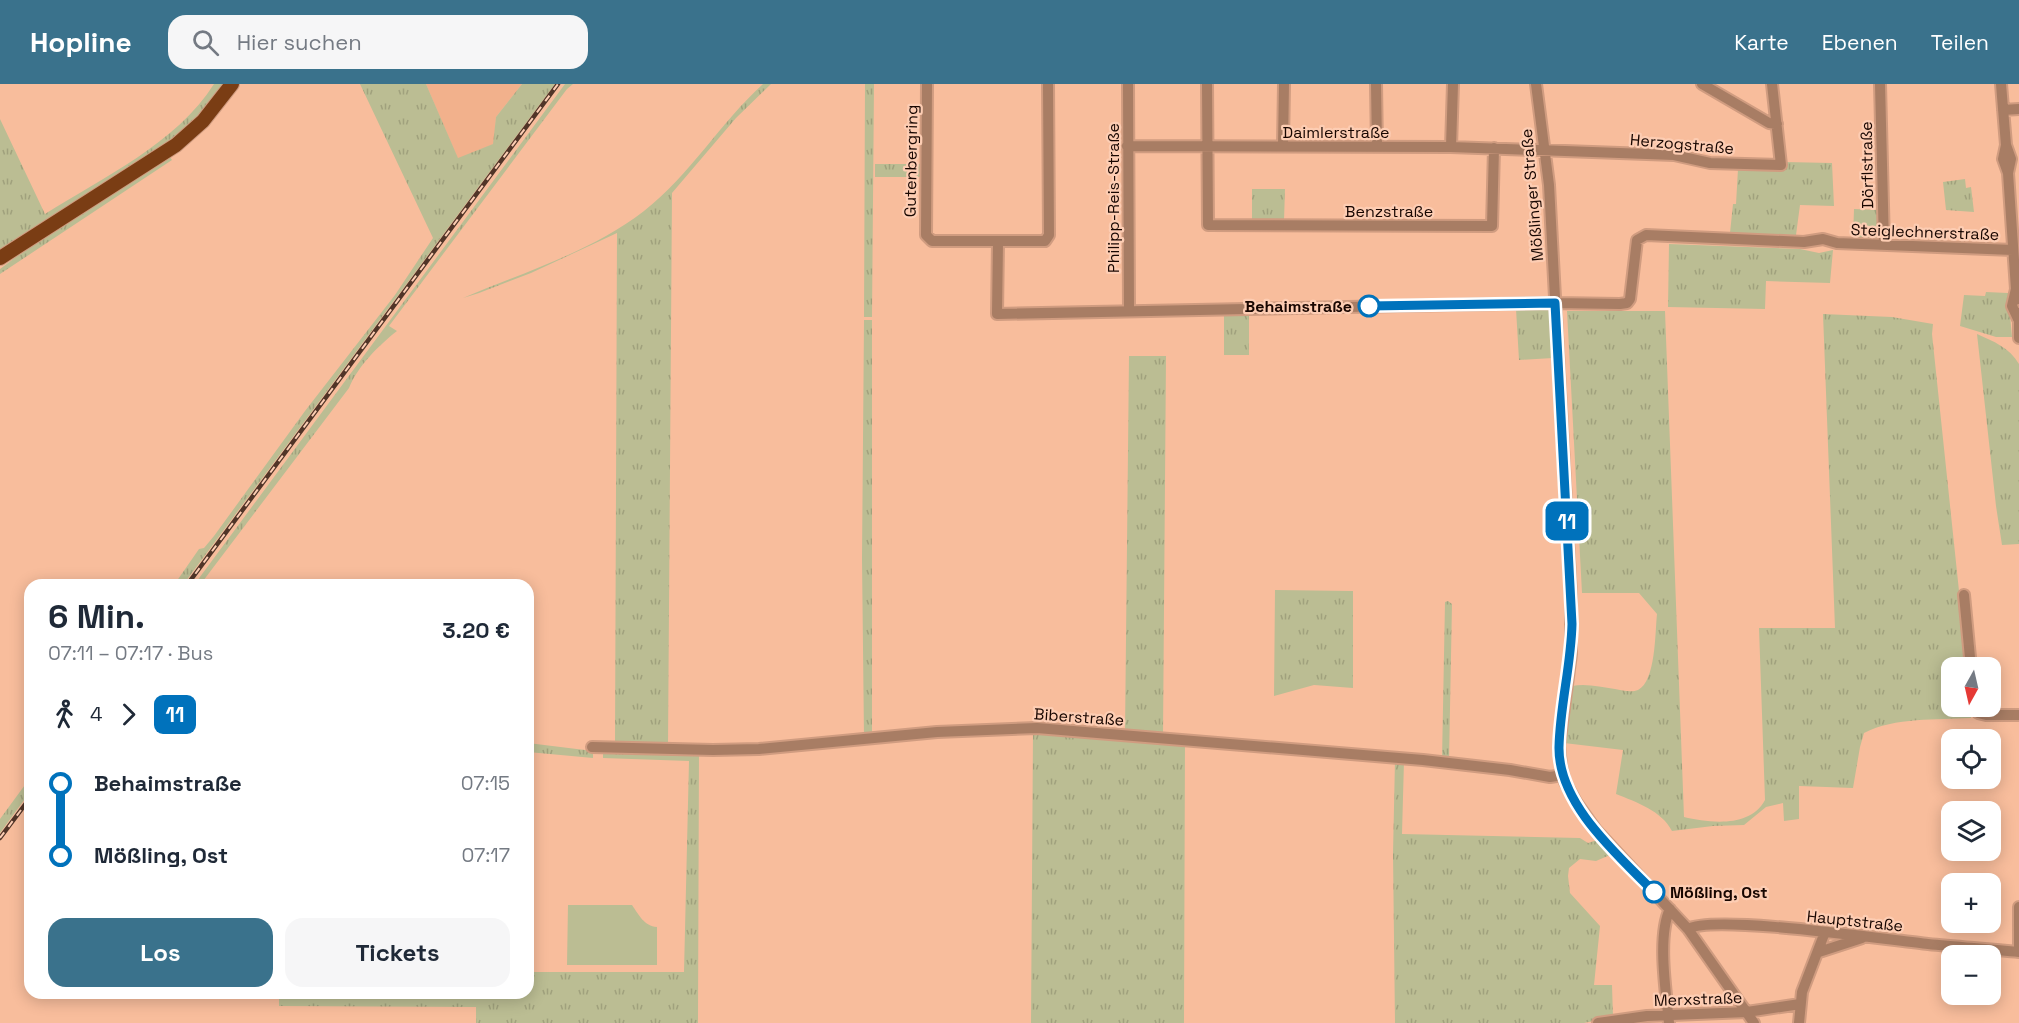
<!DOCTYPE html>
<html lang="de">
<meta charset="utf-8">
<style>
body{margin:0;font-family:"Space Grotesk",sans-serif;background:#f6f6f7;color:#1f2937;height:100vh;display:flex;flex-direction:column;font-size:22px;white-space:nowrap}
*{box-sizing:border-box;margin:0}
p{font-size:20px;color:#747a83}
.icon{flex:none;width:33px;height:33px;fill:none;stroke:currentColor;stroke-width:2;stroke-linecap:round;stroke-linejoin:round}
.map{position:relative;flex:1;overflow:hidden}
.side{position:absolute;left:24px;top:495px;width:510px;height:420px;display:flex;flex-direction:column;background:#fff;border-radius:18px;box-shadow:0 3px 15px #0003}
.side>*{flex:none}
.badge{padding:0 12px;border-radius:9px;font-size:21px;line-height:39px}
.needle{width:39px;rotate:188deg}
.tools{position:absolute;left:1941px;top:573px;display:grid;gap:12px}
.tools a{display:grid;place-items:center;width:60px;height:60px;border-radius:12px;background:#fff;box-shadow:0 3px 15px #0003;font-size:30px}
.map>.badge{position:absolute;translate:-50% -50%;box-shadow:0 0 0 3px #fff}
.legs{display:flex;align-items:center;gap:9px;height:66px;padding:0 24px;font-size:20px}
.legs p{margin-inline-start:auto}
.headline{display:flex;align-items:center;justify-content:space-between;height:102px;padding:0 24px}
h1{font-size:33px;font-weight:700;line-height:45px}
.primary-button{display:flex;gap:12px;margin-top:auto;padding:12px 24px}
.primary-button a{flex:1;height:69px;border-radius:18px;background:#3a728c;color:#fff;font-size:24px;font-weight:700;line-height:69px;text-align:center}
.primary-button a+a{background:#f6f6f7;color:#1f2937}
ul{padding:0 24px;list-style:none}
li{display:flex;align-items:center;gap:21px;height:72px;font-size:22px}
li i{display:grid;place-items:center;width:9px;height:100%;margin:0 8px;background:currentColor}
li i::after{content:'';width:15px;height:15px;margin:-8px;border:4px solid;border-radius:50%;background:#fff}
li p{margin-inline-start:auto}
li:first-child i{background:linear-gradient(#0000 50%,currentColor 0)}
li:last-child i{background:linear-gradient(currentColor 50%,#0000 0)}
header{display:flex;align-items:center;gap:36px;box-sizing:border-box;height:84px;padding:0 30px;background:#3a728c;color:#fff}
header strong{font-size:28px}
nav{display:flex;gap:33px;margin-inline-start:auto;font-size:21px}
.search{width:420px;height:54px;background:#f6f6f7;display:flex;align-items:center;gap:15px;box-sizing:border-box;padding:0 21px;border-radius:18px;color:#747a83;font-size:22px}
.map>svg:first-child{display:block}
.built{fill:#f2b18c}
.grass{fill:url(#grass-tufts)}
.pitch{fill:#bbbd93}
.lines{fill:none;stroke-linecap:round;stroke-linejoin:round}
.minor-casing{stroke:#d09c80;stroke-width:14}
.major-casing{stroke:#d09c80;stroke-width:16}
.minor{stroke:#a87d64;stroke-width:10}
.major{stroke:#7a3d14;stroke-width:14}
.rail-casing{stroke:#513528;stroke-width:4.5}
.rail{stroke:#fdcdb3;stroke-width:2;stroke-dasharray:7;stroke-linecap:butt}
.line-1-casing{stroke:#fff;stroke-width:14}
.line-1{stroke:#0072bc;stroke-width:9}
.stop-1-dot{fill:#fff;stroke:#0072bc;stroke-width:3}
.labels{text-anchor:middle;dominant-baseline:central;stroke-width:4.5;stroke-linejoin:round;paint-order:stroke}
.street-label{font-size:16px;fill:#180600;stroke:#fdcdb3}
.stop-label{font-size:16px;font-weight:bold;fill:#180600;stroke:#fdcdb3;text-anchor:end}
</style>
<header>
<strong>Hopline</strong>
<div class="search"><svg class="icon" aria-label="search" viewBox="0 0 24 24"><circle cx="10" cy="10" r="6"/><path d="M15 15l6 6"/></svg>Hier suchen</div>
<nav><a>Karte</a><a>Ebenen</a><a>Teilen</a></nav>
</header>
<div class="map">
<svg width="2019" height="939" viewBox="0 0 2019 939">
<defs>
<pattern id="grass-tufts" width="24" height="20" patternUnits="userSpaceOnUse" patternTransform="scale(1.5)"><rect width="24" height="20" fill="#bbbd93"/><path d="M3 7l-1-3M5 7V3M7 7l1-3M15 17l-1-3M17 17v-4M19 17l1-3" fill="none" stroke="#a0a17d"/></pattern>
</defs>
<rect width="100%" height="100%" fill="#f8bd9c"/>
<path class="built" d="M426 0H522L496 33 494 60 458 75Z"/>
<path class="grass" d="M214 0H223C192 49 148 73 101 103 67 124 34 146 0 167V35L45 130C102 94 177 59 214 0Z
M360 0H426L458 74 493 60 496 33 522 0H555L183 501H174L199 465 204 464 214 452 305 327 395 211 433 154Z
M565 0H573L567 5 389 242 397 247C378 262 358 282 349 304L200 501H194Z
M763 0H771L736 34 672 109 668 662 615 661 617 149 531 189 479 209 463 214C524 188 591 168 644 127 690 91 720 39 763 0Z
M865 0H874L872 233H864Z
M170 73 172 76 0 190V185L12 176 15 170 88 126Z
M1785 78 1832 79 1834 122 1800 121 1796 151 1730 149 1733 120H1736L1738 85 1784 86Z
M875 80H923V93H875Z
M1965 95 1966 104 1971 103 1974 128 1946 126 1943 98Z
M1252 105H1285L1284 137 1252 136Z
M1854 125 1880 126 1879 155 1853 154Z
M1669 160 1800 165 1819 169 1833 166 1830 199 1766 197 1765 225 1668 223Z
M1986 208 2008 209 2012 253H1996L1960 242 1964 211 1985 212Z
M1516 225H1550L1553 274 1519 276Z
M1567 227H1665L1684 733C1710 739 1750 744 1765 716L1759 544H1835L1823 230 1892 233 1933 240 1932 250 1967 583 1952 584V622L1970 623 1971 634C1937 636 1895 633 1864 649L1860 663 1853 704 1799 702V735L1784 737 1783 719 1766 723 1744 741 1713 742 1672 747C1662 727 1636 718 1616 710L1623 666 1564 659 1572 602C1586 599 1601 603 1615 605 1622 606 1631 609 1638 606 1656 597 1655 548 1657 530L1639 509H1582Z
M1224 230H1249V271H1224Z
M864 236H872V653L864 654 862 475Z
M1977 250C1993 257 2010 264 2019 280V460L2002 461 1996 422Z
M1129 272H1166L1163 652 1125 649Z
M1275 506 1353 507V604L1314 601 1274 612Z
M1448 517 1452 520 1449 677 1442 676 1445 518Z
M1033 646 1185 658 1184 939H1031Z
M528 659 593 667V674L528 668Z
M699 667 698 939H476V923L279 922V909H528V888H684L689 677 603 674V668Z
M1395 676 1404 677 1402 750 1580 754 1588 759 1597 756 1610 771 1596 777 1580 775 1569 784 1568 792 1570 809 1600 842 1594 901H1612L1613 933 1584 939H1395L1393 770Z
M30 694V708L0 749V735Z"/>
<path class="pitch" d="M568 821H632C639 831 644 842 657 843V881H567Z"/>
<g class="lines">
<g class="minor-casing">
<path id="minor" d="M927 0 926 151 932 157H1045L1049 151 1048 0
M1128 0 1129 227
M1207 0 1208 141 1492 142 1494 64
M1376 0 1377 63
M1536 0 1549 101 1571 513V570L1559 662 1561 682 1565 698 1576 718 1596 746 1688 845 1754 939
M1702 0 1769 39 1777 40
M1880 0 1884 161
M2001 0 2006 61 2011 75 2008 89
M2003 26 2019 25
M2006 61 2003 75 2008 89 2016 205 2019 215
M1127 62 1451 63 1674 71 1710 79 1781 81 1772 0
M1283 62 1284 0
M1451 63 1453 0
M998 158 997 230 1555 219 1620 220 1627 219 1630 215 1637 156 1646 151 1804 158 1823 155 1837 159 2013 166
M2016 205 2012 222 2018 235
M2019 229V254
M1964 511 1971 584
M1975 622 1978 629 1986 631H2019
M592 663 713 666 759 665 937 648 1037 644 1423 676 1510 686 1550 693 1563 691
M1688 845C1713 830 1889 856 1928 860 1958 863 1989 865 2019 868V823
M1819 868 1862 854
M1598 939 1647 932 1747 928 1800 920
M1669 939C1666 908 1657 852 1670 825
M1799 939 1802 908 1825 848"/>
</g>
<g class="major-casing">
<path id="major" d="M0 174 176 61 203 37 232 0"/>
</g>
<use href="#minor" class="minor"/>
<use href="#major" class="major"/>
<g class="rail-casing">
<path id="rail" d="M187 501 558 0
M0 754 30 714"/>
</g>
<use href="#rail" class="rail"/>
</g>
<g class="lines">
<g class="line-1-casing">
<path id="line-1" d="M1369 222 1555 219 1572 540C1571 582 1560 621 1559 663 1558 720 1617 770 1654 808"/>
</g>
<use href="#line-1" class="line-1"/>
</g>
<g class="stop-1-dot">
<circle cx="1369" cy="222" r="10"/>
<circle cx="1654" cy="808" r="10"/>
</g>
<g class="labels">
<g class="street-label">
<text x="1336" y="48">Daimlerstraße</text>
<text transform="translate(1682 60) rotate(5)">Herzogstraße</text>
<text transform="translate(911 77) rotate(-89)">Gutenbergring</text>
<text transform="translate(1867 81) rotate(-91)">Dörflstraße</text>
<text transform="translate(1532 111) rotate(-95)">Mößlinger Straße</text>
<text transform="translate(1113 114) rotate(-90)">Philipp-Reis-Straße</text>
<text x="1389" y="127">Benzstraße</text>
<text transform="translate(1925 148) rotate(2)">Steiglechnerstraße</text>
<text transform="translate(1079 633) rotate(4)">Biberstraße</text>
<text transform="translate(1855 837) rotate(6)">Hauptstraße</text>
<text transform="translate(1698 915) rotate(-2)">Merxstraße</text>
</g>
<g class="stop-label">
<text x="1352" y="222">Behaimstraße</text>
<text x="1670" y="808" text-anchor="start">Mößling, Ost</text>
</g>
</g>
</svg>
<div class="tools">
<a><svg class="needle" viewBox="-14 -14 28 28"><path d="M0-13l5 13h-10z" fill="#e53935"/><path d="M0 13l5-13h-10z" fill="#747a83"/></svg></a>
<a><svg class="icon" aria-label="locate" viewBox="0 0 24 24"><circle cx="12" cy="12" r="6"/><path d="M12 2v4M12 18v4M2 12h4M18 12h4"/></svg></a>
<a><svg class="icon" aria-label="layers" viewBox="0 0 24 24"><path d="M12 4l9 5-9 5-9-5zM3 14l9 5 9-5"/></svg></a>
<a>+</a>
<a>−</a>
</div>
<b class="badge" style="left:1567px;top:437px;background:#0072bc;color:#fff">11</b>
<section class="side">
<div class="headline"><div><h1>6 Min.</h1><p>07:11 – 07:17 · Bus</p></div><b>3.20 €</b></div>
<div class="legs"><svg class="icon" aria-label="walk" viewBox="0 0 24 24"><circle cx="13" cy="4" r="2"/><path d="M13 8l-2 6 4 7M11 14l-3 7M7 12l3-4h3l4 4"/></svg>4<svg class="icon" aria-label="forward" viewBox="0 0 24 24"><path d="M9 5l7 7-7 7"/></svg><b class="badge" style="background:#0072bc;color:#fff">11</b></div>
<ul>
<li><i style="color:#0072bc"></i><b>Behaimstraße</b><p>07:15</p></li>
<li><i style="color:#0072bc"></i><b>Mößling, Ost</b><p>07:17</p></li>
</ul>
<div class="primary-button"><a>Los</a><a>Tickets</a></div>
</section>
</div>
